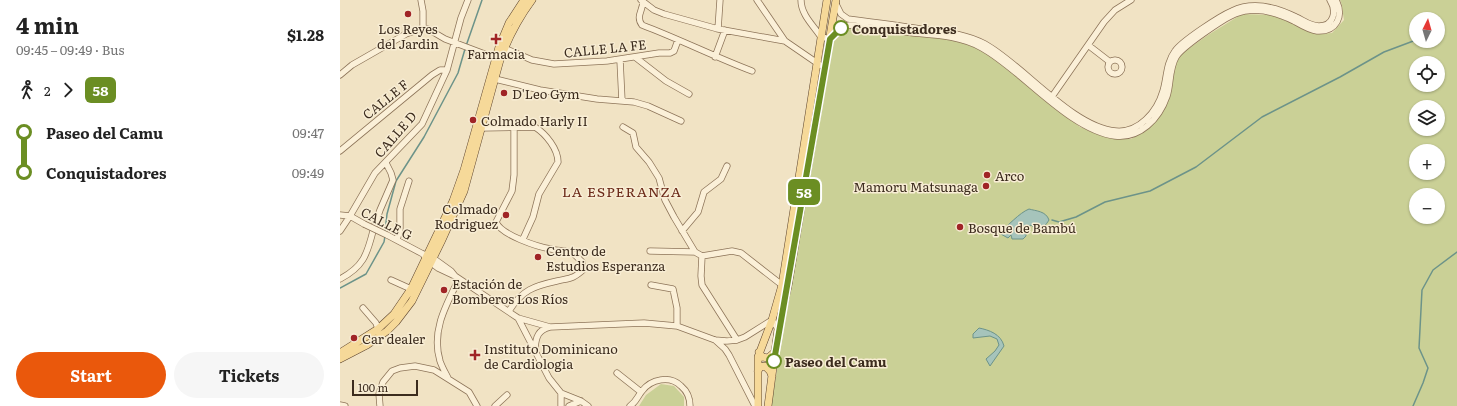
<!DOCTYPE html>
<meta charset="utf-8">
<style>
body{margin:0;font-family:Literata,serif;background:#f6f6f6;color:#222;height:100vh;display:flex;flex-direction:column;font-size:15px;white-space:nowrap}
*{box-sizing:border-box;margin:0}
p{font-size:13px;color:#767676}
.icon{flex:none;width:22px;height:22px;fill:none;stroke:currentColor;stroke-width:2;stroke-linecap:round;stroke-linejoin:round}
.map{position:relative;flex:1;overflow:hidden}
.sheet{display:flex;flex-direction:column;background:#fff;width:340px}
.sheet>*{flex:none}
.badge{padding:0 8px;border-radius:6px;font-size:14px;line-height:26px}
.needle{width:26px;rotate:5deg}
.controls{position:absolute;left:1069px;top:12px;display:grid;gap:8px}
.controls a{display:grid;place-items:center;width:36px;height:36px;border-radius:50%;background:#fff;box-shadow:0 1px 3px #0004;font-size:20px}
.scale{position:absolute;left:12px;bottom:10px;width:66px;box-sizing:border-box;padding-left:4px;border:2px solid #3c2c1e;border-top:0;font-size:11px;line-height:14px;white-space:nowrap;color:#3c2c1e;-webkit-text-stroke:3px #f8edd4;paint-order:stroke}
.map>.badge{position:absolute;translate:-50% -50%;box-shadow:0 0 0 2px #fff}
.legs{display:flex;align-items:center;gap:6px;height:44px;padding:0 16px;font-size:13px}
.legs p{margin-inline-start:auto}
.head{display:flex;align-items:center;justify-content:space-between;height:68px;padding:0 16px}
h1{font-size:22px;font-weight:700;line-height:30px}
.cta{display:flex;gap:8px;margin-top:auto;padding:8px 16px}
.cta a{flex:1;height:46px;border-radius:24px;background:#ea580c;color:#fff;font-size:16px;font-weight:700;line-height:46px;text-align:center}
.cta a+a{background:#f6f6f6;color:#222}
ul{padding:0 16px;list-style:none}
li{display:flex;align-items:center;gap:14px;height:40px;font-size:15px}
li i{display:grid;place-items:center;width:6px;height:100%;margin:0 5px;background:currentColor}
li i::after{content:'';width:10px;height:10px;margin:-5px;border:3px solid;border-radius:50%;background:#fff}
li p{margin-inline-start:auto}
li:first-child i{background:linear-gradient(#0000 50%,currentColor 0)}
li:last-child i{background:linear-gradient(currentColor 50%,#0000 0)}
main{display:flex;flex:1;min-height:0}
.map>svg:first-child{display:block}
.green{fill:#cad096;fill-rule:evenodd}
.water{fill:#a6c4bb;stroke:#6c9389}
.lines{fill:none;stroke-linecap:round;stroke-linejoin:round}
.stream{stroke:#6c9389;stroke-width:1.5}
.minor-casing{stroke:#8d7459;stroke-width:7}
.major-casing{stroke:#5b422d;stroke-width:8}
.minor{stroke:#fbf0d8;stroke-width:5.5}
.major{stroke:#f6d999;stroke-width:7}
.minor-bridge-casing{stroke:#8d7459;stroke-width:7;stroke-linecap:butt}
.minor-bridge{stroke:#fbf0d8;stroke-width:5.5}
.line-1-casing{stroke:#fff;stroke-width:9}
.line-1{stroke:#6b8e23;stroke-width:6}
.poi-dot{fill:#a02426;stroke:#f8edd4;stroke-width:1.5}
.stop-1-dot{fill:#fff;stroke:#6b8e23;stroke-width:2}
.labels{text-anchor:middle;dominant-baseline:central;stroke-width:3;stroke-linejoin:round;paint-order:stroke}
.poi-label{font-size:13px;fill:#3c2c1e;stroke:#f8edd4;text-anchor:start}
.stop-label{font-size:13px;font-weight:bold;fill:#3c2c1e;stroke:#f8edd4;text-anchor:start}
.street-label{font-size:13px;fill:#3c2c1e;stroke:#f8edd4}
.neighbourhood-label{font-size:14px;letter-spacing:1px;fill:#6c2b1a;stroke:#f8edd4}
</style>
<main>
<section class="sheet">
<div class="head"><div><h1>4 min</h1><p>09:45 – 09:49 · Bus</p></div><b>$1.28</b></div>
<div class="legs"><svg class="icon" aria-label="walk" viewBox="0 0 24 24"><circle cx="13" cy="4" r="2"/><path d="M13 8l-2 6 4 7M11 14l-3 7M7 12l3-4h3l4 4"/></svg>2<svg class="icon" aria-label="forward" viewBox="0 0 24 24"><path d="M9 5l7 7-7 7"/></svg><b class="badge" style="background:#6b8e23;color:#fff">58</b></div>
<ul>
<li><i style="color:#6b8e23"></i><b>Paseo del Camu</b><p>09:47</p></li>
<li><i style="color:#6b8e23"></i><b>Conquistadores</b><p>09:49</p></li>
</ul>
<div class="cta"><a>Start</a><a>Tickets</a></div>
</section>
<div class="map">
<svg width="1117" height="406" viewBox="0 0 1117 406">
<rect width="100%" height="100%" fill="#f1e3c4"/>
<path class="green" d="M1000 0H1117V406H431L492 40 498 33 509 27 562 32 620 41 651 55 740 127 767 137 791 139 811 126 828 101 835 65 841 54 868 35 902 14 933 15 976 34 992 33 1004 20 1001 2ZM1076 19H1098V41H1076ZM1076 63H1098V85H1076ZM1076 107H1098V129H1076ZM1076 151H1098V173H1076ZM1076 195H1098V217H1076Z
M321 384 334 386 344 397V406H299L306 395Z"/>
<path class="water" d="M689 209C696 211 706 211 709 220 706 225 702 229 696 230L691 225 686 228V236L683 239H672L671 235 668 238 659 233C668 226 679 213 689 209Z
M639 328C649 330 661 334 664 346L650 366 646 359 655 351 659 345 657 339 650 336 633 338V334Z"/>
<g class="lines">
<path class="stream" d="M126 46 142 0
M712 220 719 222 736 217 765 202 810 191 856 167 922 117 1000 77 1044 52 1076 40
M45 232 47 214 56 181 84 137 118 73 125 49
M0 288 26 274 44 242 45 236
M1073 406 1083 383 1088 368 1079 348 1082 290 1093 270 1117 252"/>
<g class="minor-casing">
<path id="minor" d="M81 0 83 11V28
M301 0 314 10 324 14 378 29 445 41
M303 0C304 9 295 16 302 25 339 39 375 57 412 71
M417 0 445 41 480 65
M461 0C461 15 474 26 481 37L491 39 496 32 509 25C530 27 552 30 573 33 596 35 621 36 642 48 682 70 729 130 775 136 800 139 819 119 827 96 831 84 829 69 836 57 842 47 883 19 895 14 915 6 936 12 954 21 961 25 969 30 977 31 997 32 1004 16 996 0
M496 4 501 14 508 19C532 22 556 25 581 29 603 32 625 33 645 44 683 65 733 128 776 131 799 133 817 112 823 91 827 78 826 63 835 51 842 41 880 16 892 11 913 1 936 7 956 17 963 20 970 26 979 26 994 26 997 11 990 0
M378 29 380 0
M748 45 770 62
M164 48 192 60 214 64 267 61 319 53H330L334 51 338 40
M295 57 326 81 349 94
M375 57 385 30
M768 67a7 7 0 1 1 14 0a7 7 0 1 1-14 0Z
M280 60 282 101
M0 75 12 65 66 34 83 28 88 29 105 39 158 59
M155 79 200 90 257 99 294 102 308 106 341 121
M711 98 764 22 775 10 791 0
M283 127 293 133 296 147 309 162 319 178 325 200 334 217 355 252 362 256
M142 128 195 127C206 134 218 149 218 162L199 194 193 217 183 239
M0 151 92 75 100 70H107
M0 215 10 216 24 224
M34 227 40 210 53 180 51 173 46 163
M0 231 10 216 35 173 82 124 107 70 121 18 128 0
M342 231 358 212 364 192 381 179 387 166
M47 235 83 254 93 258 111 271 115 276
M57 240 60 229V209L69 181
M310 251 355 252
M83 254 86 259 98 268 115 276 178 318 210 327 304 323 337 326 375 340 387 341 397 340 405 337 432 320 438 329
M362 256 361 276 362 285 397 340
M362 256 392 251 401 253 442 285
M0 279C23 267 27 255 33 231
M51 280 71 289
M311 285 333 289 337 308V326
M23 308 36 323 38 329
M169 311C182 290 194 286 217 281 230 278 233 279 243 270L242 262C239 259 236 255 232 253 227 250 217 251 211 249 198 247 161 235 156 222L172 191 174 175V128
M178 318 209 378 221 393 241 401 248 406
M375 340 385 349 389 355 415 406
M195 348C196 337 198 330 210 327
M277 373 301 392
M108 378C105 372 102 367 100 361 91 331 106 305 119 279
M0 405 5 406
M40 406 39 394 43 382 52 371 60 368 75 366 94 370 129 392 137 406
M155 406 167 395
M221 406V393
M229 406 241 401
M290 406C297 401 297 397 302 391 311 379 330 375 341 386 347 391 350 398 350 406"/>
</g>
<g class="major-casing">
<path id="major" d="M419 352 422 357 428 358 435 352
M0 353 38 329 54 314 71 289 113 201 124 170 159 47 169 23 184 0
M0 359 27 345 47 331 56 322 72 301 101 242 124 191 160 60C168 38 178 19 192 0
M418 371 420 367 425 366 430 371 432 376
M418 406V357L432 320 442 285 487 0
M428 406 438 329 448 286 496 0"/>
</g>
<use href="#minor" class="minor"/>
<use href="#major" class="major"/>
<g class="minor-bridge-casing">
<path id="minor-bridge" d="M24 224 47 235"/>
</g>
<use href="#minor-bridge" class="minor-bridge"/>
</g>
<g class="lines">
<g class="line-1-casing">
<path id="line-1" d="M434 361 490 39 501 28"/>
</g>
<use href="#line-1" class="line-1"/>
</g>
<g class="poi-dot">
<circle cx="68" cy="14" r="4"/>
<path d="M154 33h4v4h4v4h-4v4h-4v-4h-4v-4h4z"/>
<circle cx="164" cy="93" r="4"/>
<circle cx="133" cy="120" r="4"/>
<circle cx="647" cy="175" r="4"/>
<circle cx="646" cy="186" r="4"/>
<circle cx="166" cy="215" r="4"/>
<circle cx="620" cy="227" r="4"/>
<circle cx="198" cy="257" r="4"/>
<circle cx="104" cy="290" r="4"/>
<circle cx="14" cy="338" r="4"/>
<path d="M133 349h4v4h4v4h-4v4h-4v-4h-4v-4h4z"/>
</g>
<g class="stop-1-dot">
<circle cx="501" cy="28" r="7"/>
<circle cx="434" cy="361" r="7"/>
</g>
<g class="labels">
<g class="poi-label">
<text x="68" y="28" text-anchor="middle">Los Reyes<tspan x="68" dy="15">del Jardin</tspan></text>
<text x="156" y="53" text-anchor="middle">Farmacia</text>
<text x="172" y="93">D'Leo Gym</text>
<text x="141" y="120">Colmado Harly II</text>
<text x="655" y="175">Arco</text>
<text x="638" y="186" text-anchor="end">Mamoru Matsunaga</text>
<text x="158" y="208" text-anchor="end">Colmado<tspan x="158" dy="15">Rodriguez</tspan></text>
<text x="628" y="227">Bosque de Bambú</text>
<text x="206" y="250">Centro de<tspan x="206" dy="15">Estudios Esperanza</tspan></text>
<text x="112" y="283">Estación de<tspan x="112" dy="15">Bomberos Los Ríos</tspan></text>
<text x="22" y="338">Car dealer</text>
<text x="144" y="348">Instituto Dominicano<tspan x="144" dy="15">de Cardiologia</tspan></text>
</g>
<g class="stop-label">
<text x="512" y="28">Conquistadores</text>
<text x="445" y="361">Paseo del Camu</text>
</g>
<g class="street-label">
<text transform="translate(265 48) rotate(-6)">CALLE LA FE</text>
<text transform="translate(45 99) rotate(-39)">CALLE F</text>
<text transform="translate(55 134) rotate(-49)">CALLE D</text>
<text transform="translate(47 223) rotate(27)">CALLE G</text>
</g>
<g class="neighbourhood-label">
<text x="282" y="191">LA ESPERANZA</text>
</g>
</g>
</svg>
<div class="controls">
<a><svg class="needle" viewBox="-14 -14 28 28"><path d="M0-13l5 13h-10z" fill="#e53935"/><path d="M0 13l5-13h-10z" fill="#767676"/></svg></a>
<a><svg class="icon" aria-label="locate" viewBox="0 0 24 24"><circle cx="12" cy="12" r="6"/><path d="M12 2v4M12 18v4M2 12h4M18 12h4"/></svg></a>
<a><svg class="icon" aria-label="layers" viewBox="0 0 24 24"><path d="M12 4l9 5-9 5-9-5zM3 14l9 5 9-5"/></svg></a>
<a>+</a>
<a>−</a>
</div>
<div class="scale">100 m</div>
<b class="badge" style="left:464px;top:192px;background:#6b8e23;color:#fff">58</b>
</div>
</main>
